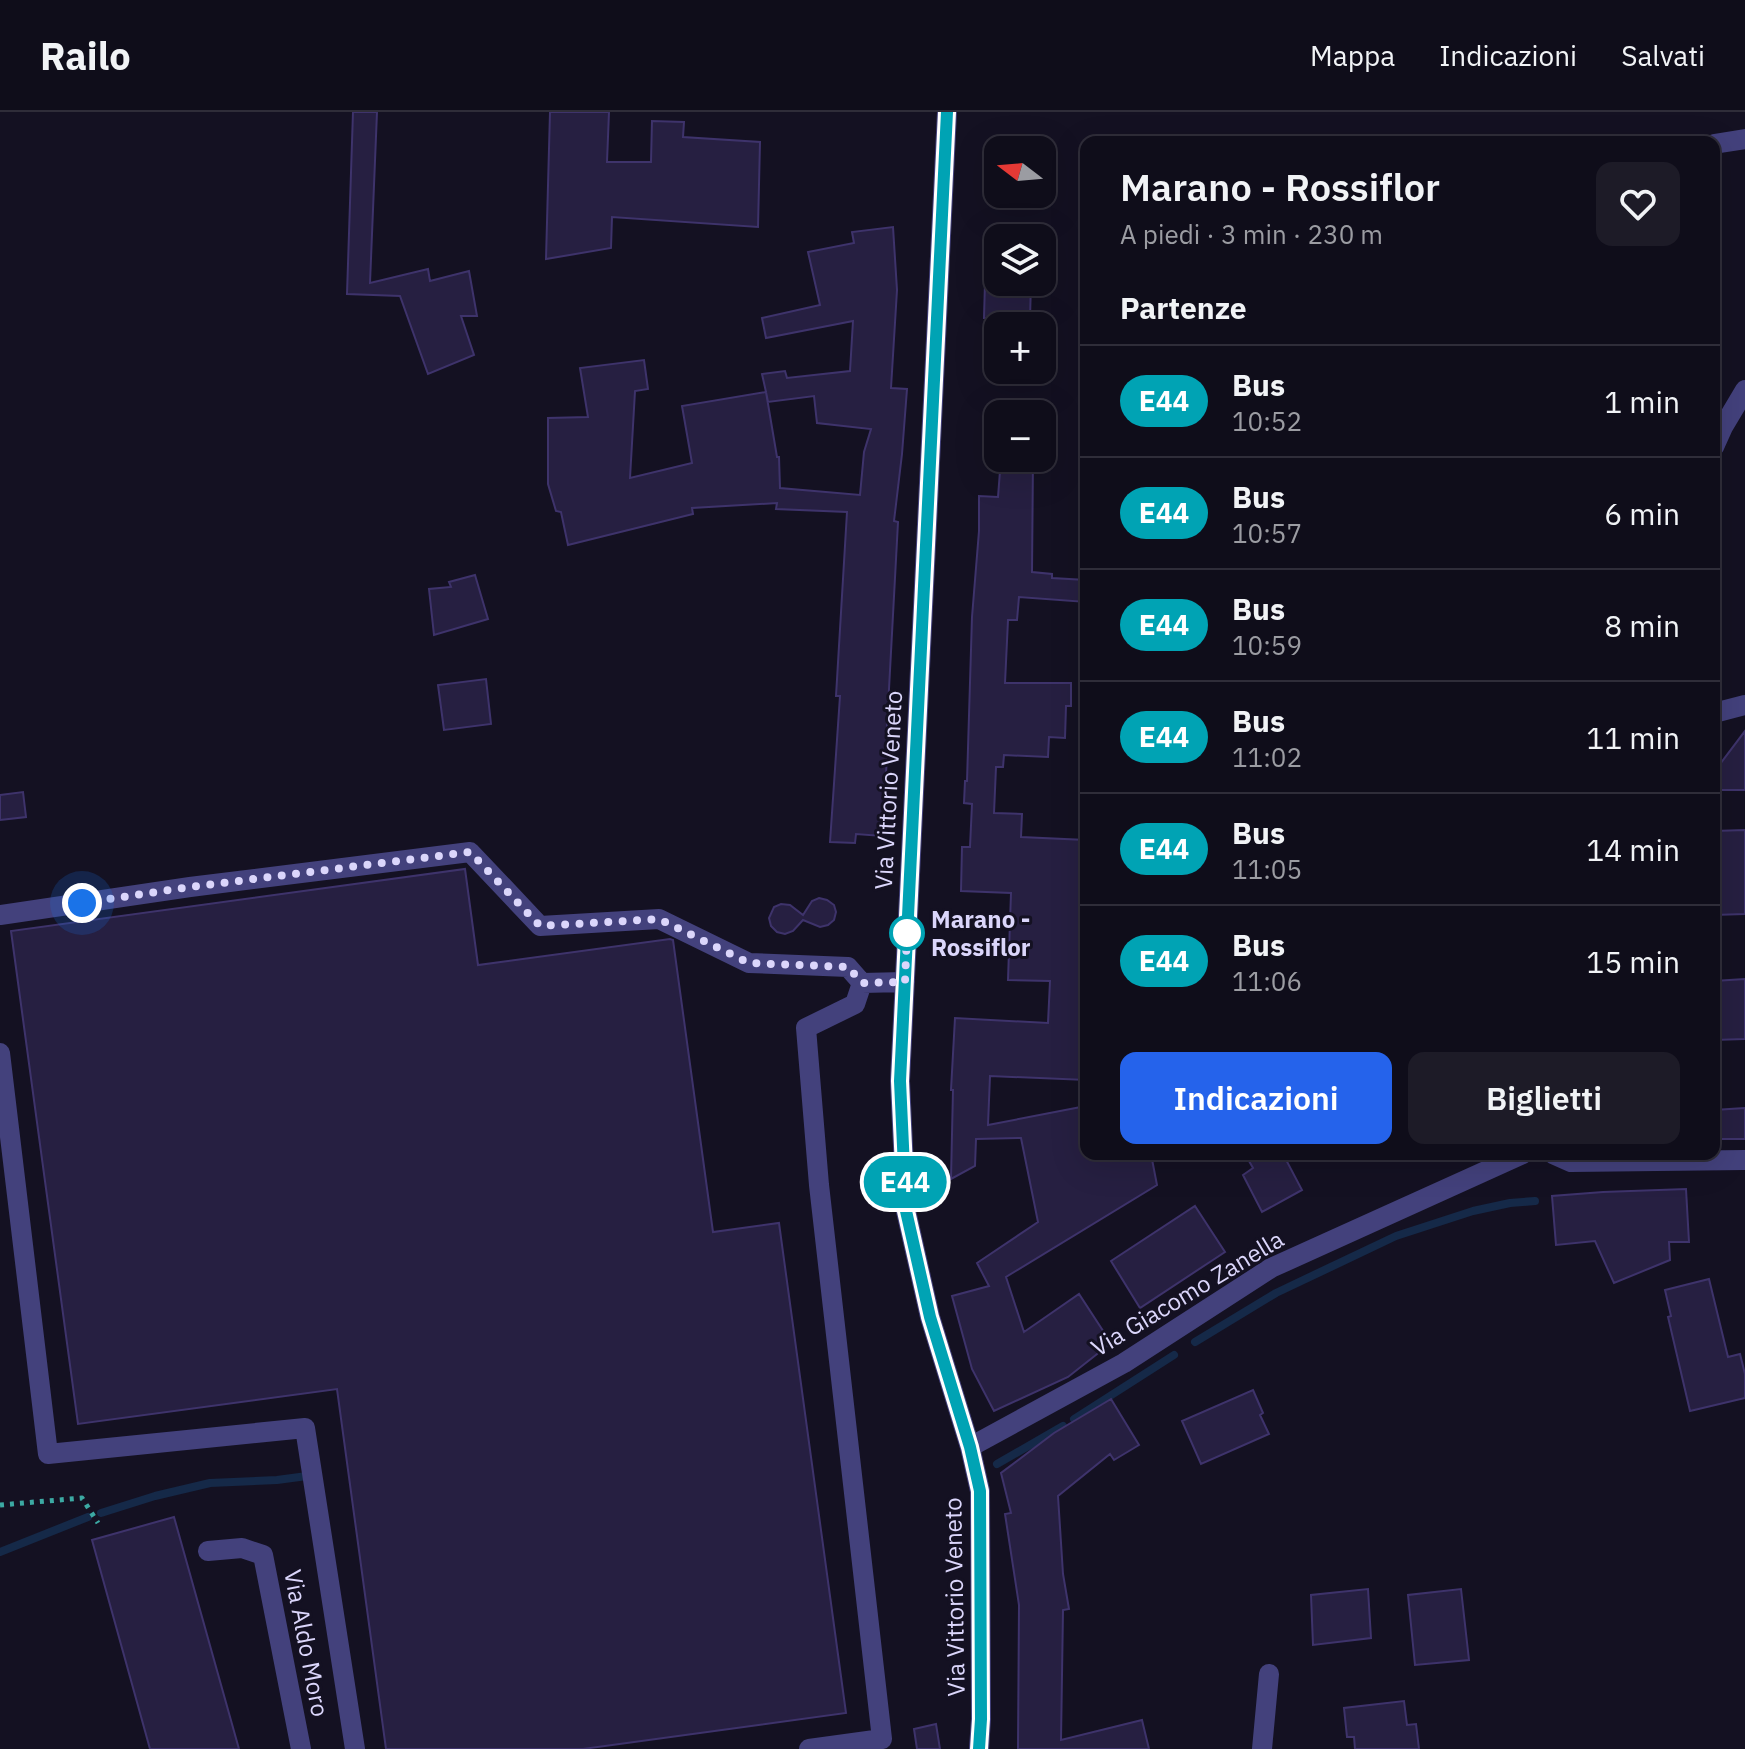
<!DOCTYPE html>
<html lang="it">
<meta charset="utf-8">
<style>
body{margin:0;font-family:"IBM Plex Sans",sans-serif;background:#1d1b27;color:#f1f3f6;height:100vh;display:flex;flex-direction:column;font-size:30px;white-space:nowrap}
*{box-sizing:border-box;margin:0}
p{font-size:26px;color:#9b9ca2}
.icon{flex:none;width:44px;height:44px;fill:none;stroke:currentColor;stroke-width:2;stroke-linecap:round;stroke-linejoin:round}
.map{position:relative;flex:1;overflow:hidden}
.sheet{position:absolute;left:1080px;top:24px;width:640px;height:1024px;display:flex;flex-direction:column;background:#0f0d1a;border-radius:16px;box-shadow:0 8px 32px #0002,0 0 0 2px #2f2d39}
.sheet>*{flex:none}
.badge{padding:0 16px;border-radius:26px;font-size:28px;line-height:52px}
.needle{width:52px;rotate:286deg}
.controls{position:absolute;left:984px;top:24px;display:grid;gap:16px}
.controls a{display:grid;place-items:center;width:72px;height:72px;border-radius:16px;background:#0f0d1a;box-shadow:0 8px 32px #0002,0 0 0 2px #2f2d39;font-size:40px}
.you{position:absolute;width:40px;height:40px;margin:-20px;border:6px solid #fff;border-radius:50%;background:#1a73e8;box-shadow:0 0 0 12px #1a73e833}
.map>.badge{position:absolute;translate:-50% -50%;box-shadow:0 0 0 4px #fff}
h2{padding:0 40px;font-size:30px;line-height:72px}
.round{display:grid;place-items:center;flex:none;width:84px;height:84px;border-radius:16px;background:#1d1b27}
.overview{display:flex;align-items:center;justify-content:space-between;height:136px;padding:0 40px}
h1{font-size:38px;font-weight:600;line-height:60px}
.action{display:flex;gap:16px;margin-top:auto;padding:16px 40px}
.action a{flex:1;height:92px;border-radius:16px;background:#2563eb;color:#fff;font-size:32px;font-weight:600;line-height:92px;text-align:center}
.action a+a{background:#1d1b27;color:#f1f3f6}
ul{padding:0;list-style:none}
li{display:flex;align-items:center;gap:24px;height:112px;padding:0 40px;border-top:2px solid #2f2d39}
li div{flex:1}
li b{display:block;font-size:30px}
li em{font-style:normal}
li .badge{min-width:88px;font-weight:700;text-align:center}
header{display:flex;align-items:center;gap:48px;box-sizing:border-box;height:112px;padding:0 40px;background:#0f0d1a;border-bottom:2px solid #2f2d39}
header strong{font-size:38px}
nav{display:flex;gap:44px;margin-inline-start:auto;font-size:28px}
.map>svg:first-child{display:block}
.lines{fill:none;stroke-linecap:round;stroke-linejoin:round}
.stream{stroke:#152948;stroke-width:8}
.building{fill:#261f41;stroke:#3e336b;stroke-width:2;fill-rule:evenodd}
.path{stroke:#3ca9a3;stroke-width:5;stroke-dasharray:4 6;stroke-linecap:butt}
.minor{stroke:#43417c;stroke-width:20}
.line-casing{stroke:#fff;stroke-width:18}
.line{stroke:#00a3b4;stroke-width:12}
.walk{stroke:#dbd6fb;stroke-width:8;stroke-dasharray:0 14.4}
.stop-dot{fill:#fff;stroke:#00a3b4;stroke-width:4}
.labels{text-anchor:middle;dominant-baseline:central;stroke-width:6;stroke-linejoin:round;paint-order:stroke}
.street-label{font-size:24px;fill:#dbd6fb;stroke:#141122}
.stop-label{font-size:24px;font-weight:bold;fill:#dbd6fb;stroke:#141122;text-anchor:start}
</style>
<header>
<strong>Railo</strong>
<nav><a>Mappa</a><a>Indicazioni</a><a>Salvati</a></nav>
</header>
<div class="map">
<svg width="1745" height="1637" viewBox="0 0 1745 1637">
<rect width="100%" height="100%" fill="#141122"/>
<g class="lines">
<path class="stream" d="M1195 1230 1276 1181 1396 1124 1473 1099 1510 1091 1535 1089
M1074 1307 1174 1243
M997 1352 1063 1314
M101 1401 155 1384 210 1371 277 1368 307 1364
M0 1440 88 1405"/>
</g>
<path class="building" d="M353 0H377L370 171 428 157 430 169 469 159 477 204H461L474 243 428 262 400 184 347 182Z
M550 0H609L607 50H651L652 9 684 10 683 25 760 30 758 115 612 105 611 136 546 147Z
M893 115 897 178 891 276 907 277 902 342 894 409 898 410 887 614H889L882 724 856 722 855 731 830 730 840 584H836L847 400 776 397 777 391 692 396 693 402 568 433 561 400 556 399 548 372V306L588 305 580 256 644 248 648 277 635 279 630 366 692 351 682 294 766 280 762 262 785 259 787 266 850 259 853 209 766 226 762 206 820 193 808 140 854 131 852 120ZM766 280 768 290 814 284 817 311 871 317 864 340 860 383 780 376 779 345H777Z
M985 170H1031L1030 207 984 206Z
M1001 346H1033L1032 460 1052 462V466L1086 468V490L1019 485 1017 508H1008L1005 571H1071V594H1066L1065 626 1049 625 1048 645 1004 643 1003 655H996L994 701 1022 702 1021 725 1086 728V968L990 964 988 1013 1086 994V1042H1151L1157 1073 1006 1165 1024 1220 1079 1182 1111 1231 1068 1265 994 1299 972 1257 952 1184 989 1174 977 1151 1038 1110 1021 1026 976 1027 975 1054 951 1067 953 978H951L955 906 1048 911 1050 869 1008 868 1011 781 961 779 962 735H970L972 692 964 691 965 669H967L972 505 979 419V384L998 385Z
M475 463 488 507 434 523 429 477 451 475 449 470Z
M486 567 491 612 444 618 438 573Z
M1745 619V678H1714V660Z
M23 680 26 705 0 708V683Z
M1745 718V802L1714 803V719Z
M465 757 478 853 670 827 673 828 713 1120 779 1111 846 1601 583 1637H386L337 1277 78 1312 11 819Z
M819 786 827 788 834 793 836 800 834 808 828 813 820 815 803 808 793 819 785 822 777 820 771 814 769 806 774 795 781 792 790 793 803 803 812 789Z
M1745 867V927L1714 928V869Z
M1745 996V1027H1714V998Z
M1245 1042H1283L1302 1078 1262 1100 1243 1063 1253 1056Z
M1686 1077 1689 1130H1669L1670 1148 1614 1171 1595 1129 1556 1133 1552 1084 1603 1080Z
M1195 1094 1225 1140 1140 1196 1111 1149Z
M1709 1167 1728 1245 1740 1242 1745 1262V1286L1690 1299 1668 1205 1671 1204 1665 1178Z
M1253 1278 1263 1301 1260 1303 1269 1322 1201 1352 1182 1309Z
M1111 1287 1139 1333 1114 1348 1110 1342 1058 1384 1063 1462 1069 1497 1063 1498 1061 1628 1142 1608 1149 1637H1018L1019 1493 1005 1402 1011 1401 1001 1361 1054 1321Z
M174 1405 239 1637H150L92 1428Z
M1368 1477 1371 1526 1313 1533 1311 1483Z
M1461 1477 1469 1548 1415 1553 1408 1483Z
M1404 1589 1407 1613 1416 1612 1419 1637H1355L1354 1625H1347L1344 1596Z
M936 1612 940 1637H917L914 1617Z"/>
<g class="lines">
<path class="path" d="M0 1393 82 1386 98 1411"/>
<path class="minor" d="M947 0 900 969 906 1099 930 1205 970 1335 980 1379 981 1607 979 1637
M1714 32 1745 27
M1714 335 1723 315 1745 278
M1714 601 1745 593
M0 803 190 775 470 740 540 814 659 807 749 851 848 855 862 871 905 870
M0 941 48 1342 305 1316 355 1637
M1553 1042 1571 1050 1745 1048
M970 1335 1124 1251 1271 1156 1523 1042
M208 1439 242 1436 263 1443 301 1637
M809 1637 882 1627 819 1073 806 916 855 892 862 871
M1262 1637 1269 1562"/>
</g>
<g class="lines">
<g class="line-casing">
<path id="line" d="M947 0 900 969 906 1099 930 1205 970 1335 980 1379 981 1607 979 1637"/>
</g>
<use href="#line" class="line"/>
<path class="walk" d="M82 791 190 775 470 740 540 814 659 807 749 851 848 855 862 871 905 870 907 821"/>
</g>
<circle class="stop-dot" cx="907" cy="821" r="16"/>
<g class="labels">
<g class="street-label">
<text transform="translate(888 678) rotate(-87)">Via Vittorio Veneto</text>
<text transform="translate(1187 1181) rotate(-31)">Via Giacomo Zanella</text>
<text transform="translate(954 1485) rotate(-91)">Via Vittorio Veneto</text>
<text transform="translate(307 1531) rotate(79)">Via Aldo Moro</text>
</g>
<g class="stop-label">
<text x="931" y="807">Marano -<tspan x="931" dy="28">Rossiflor</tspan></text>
</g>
</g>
</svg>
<div class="controls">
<a><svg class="needle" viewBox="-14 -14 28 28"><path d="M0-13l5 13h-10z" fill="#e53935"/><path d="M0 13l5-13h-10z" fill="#9b9ca2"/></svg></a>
<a><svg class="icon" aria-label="layers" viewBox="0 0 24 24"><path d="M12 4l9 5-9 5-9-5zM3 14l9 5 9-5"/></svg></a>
<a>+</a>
<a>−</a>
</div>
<div class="you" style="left:82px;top:791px"></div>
<b class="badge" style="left:905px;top:1070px;background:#00a3b4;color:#fff">E44</b>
<section class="sheet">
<div class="overview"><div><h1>Marano - Rossiflor</h1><p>A piedi · 3 min · 230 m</p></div><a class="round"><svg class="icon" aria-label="heart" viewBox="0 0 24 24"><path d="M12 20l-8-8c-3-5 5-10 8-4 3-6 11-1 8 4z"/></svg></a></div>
<h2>Partenze</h2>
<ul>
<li><span class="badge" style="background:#00a3b4;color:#fff">E44</span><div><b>Bus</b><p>10:52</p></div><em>1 min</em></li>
<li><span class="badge" style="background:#00a3b4;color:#fff">E44</span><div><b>Bus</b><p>10:57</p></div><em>6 min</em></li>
<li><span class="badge" style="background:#00a3b4;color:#fff">E44</span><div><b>Bus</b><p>10:59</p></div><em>8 min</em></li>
<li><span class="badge" style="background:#00a3b4;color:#fff">E44</span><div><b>Bus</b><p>11:02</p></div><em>11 min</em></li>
<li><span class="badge" style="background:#00a3b4;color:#fff">E44</span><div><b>Bus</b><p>11:05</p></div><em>14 min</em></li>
<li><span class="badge" style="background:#00a3b4;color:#fff">E44</span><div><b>Bus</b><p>11:06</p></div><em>15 min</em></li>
</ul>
<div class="action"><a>Indicazioni</a><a>Biglietti</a></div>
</section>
</div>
